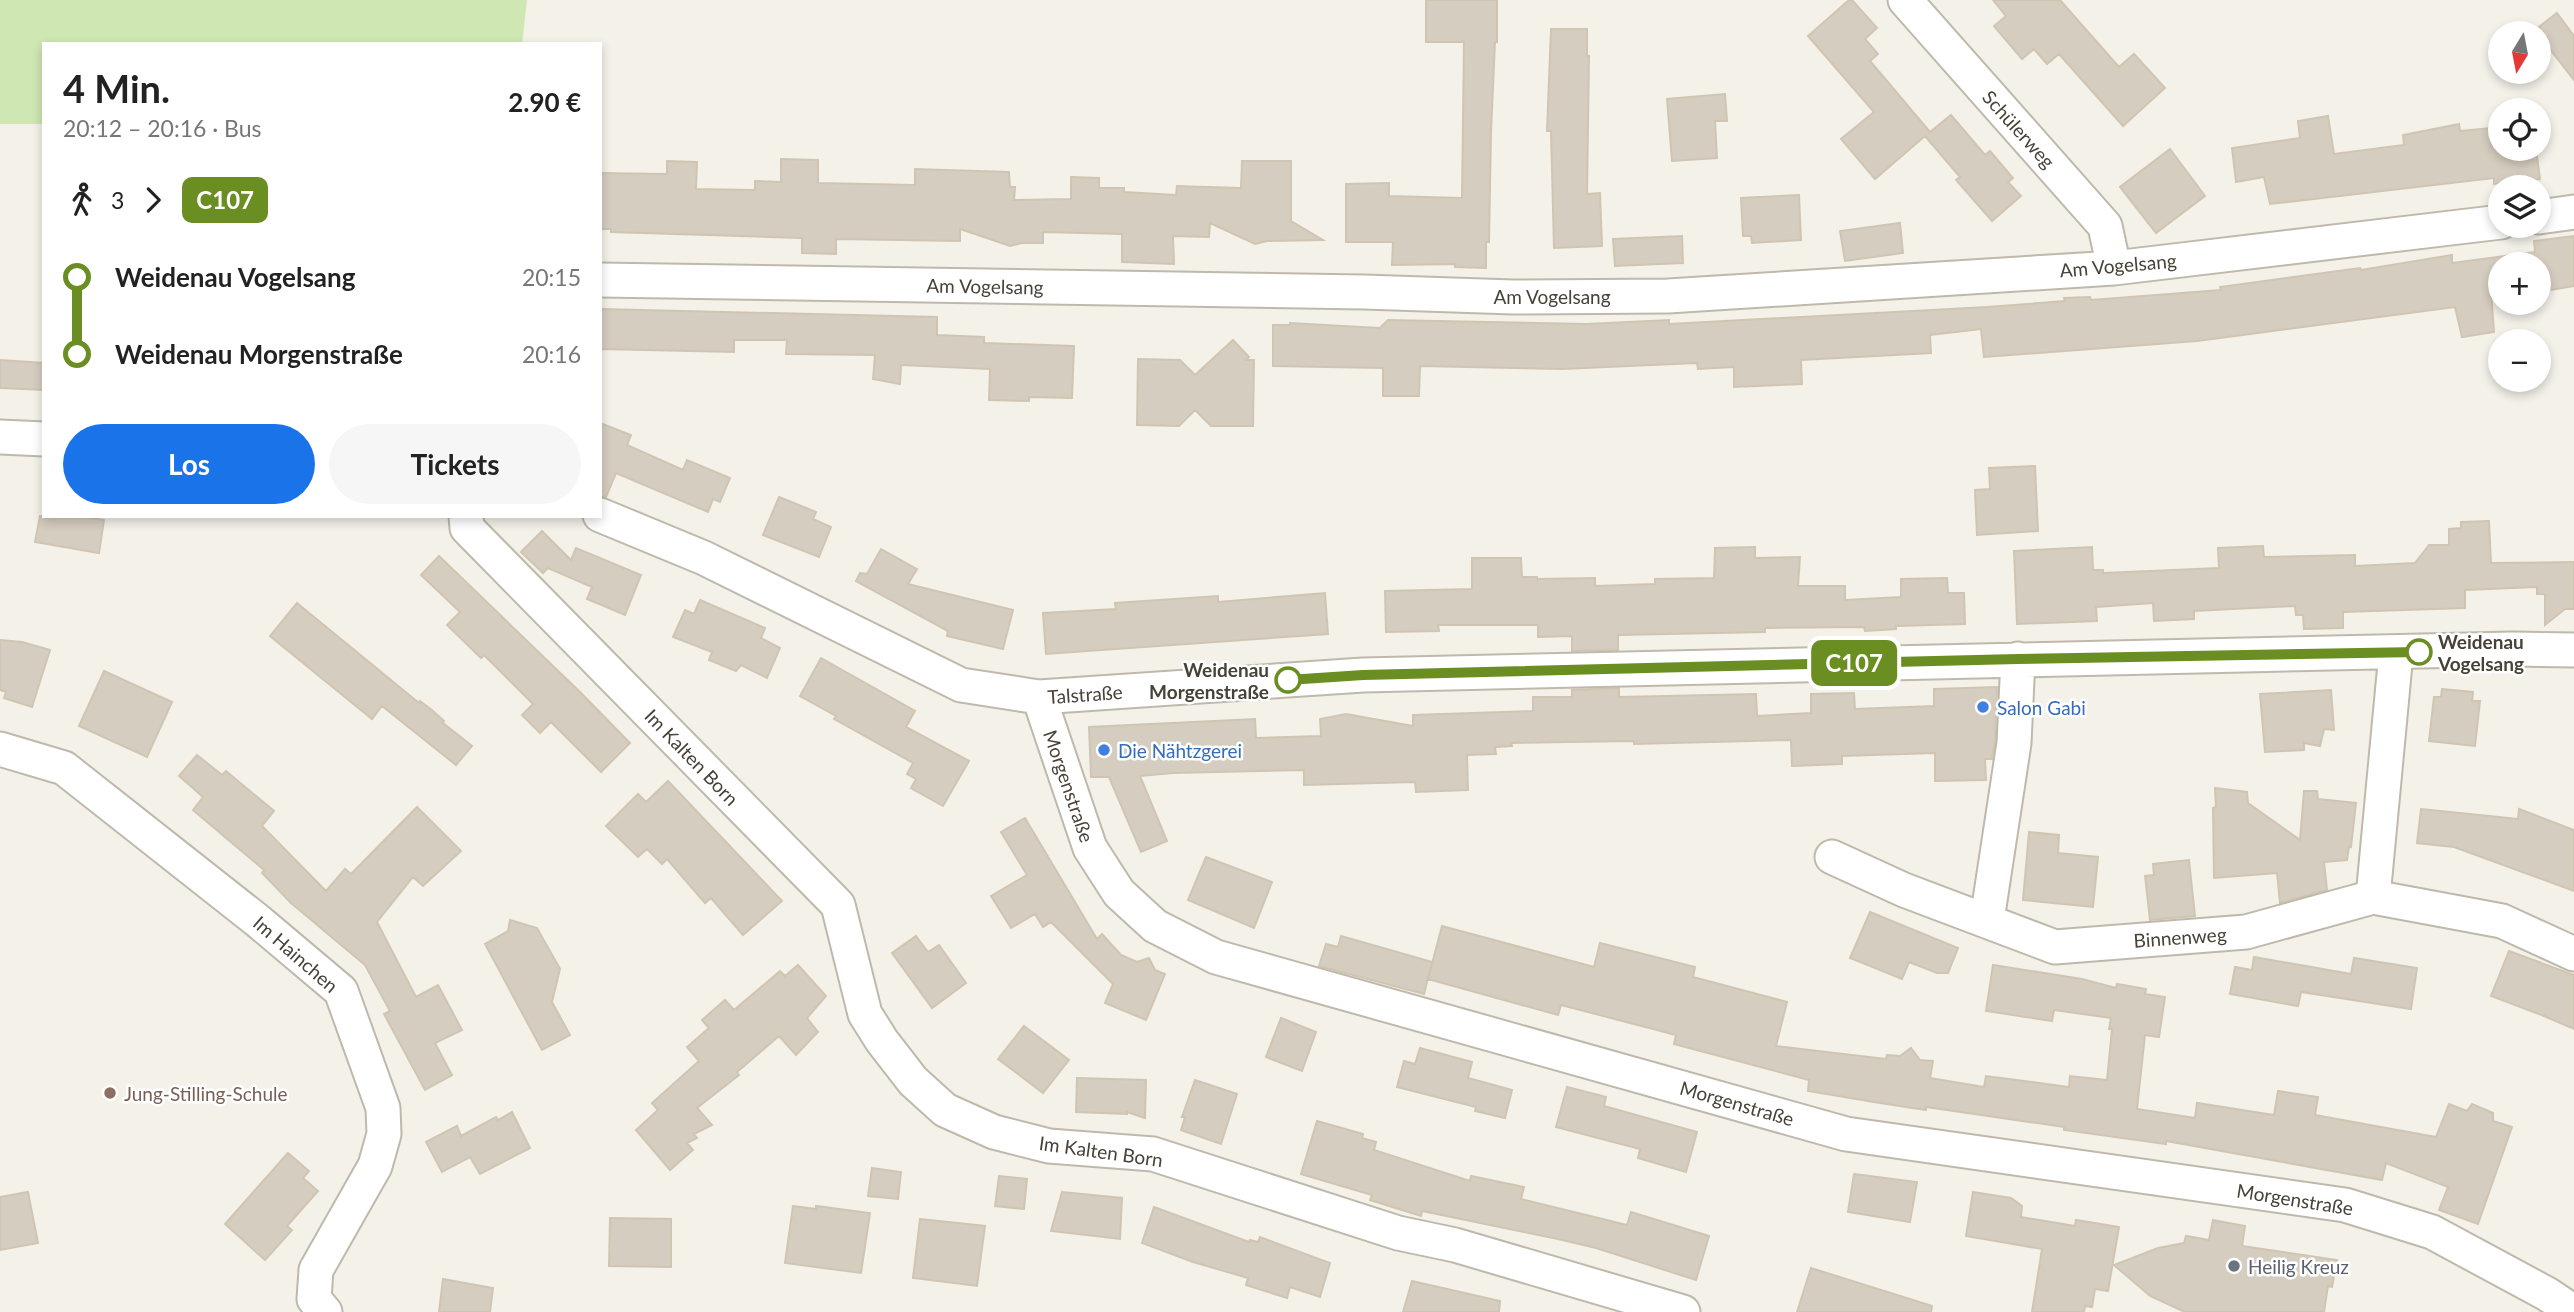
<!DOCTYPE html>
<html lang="de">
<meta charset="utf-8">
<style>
body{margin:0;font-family:Lato,sans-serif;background:#f6f6f6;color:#222;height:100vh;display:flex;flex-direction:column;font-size:26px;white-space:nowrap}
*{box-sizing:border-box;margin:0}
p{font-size:23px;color:#767676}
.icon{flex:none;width:38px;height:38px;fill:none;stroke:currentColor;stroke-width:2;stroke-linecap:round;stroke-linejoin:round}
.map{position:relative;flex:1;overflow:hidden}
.side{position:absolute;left:42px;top:42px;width:560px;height:476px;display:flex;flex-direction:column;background:#fff;border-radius:0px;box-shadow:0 4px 10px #0003}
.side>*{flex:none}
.badge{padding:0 14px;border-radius:10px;font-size:24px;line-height:46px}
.needle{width:46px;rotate:190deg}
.tools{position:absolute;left:2488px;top:21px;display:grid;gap:14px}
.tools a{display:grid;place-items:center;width:63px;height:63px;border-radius:50%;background:#fff;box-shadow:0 4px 10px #0003;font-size:35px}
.map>.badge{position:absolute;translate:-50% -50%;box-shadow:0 0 0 4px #fff}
.legs{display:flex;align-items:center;gap:10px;height:77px;padding:0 21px;font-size:23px}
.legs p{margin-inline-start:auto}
.headline{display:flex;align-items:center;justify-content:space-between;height:119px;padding:0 21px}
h1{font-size:38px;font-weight:700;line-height:52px}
.primary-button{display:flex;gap:14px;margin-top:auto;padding:14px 21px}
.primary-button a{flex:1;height:80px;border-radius:42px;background:#1a73e8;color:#fff;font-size:28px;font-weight:700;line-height:80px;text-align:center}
.primary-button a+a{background:#f6f6f6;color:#222}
ul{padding:0 21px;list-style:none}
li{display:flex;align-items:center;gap:24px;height:77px;font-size:26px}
li i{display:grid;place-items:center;width:10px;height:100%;margin:0 9px;background:currentColor}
li i::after{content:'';width:18px;height:18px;margin:-9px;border:5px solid;border-radius:50%;background:#fff}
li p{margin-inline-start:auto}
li:first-child i{background:linear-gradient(#0000 50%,currentColor 0)}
li:last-child i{background:linear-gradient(currentColor 50%,#0000 0)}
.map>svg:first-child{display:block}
.green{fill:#cee7b3}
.building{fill:#d5cdbf;stroke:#d0c5b2;stroke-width:2}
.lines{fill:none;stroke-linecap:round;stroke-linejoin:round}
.minor-casing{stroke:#bfb9ac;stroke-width:37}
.minor{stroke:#fff;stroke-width:33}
.line-1-casing{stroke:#fff;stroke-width:16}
.line-1{stroke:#6b8e23;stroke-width:10}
.stop-1-dot{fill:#fff;stroke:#6b8e23;stroke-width:3.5}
.shop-dot{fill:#3f7fe0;stroke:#fff;stroke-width:2.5}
.education-dot{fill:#8d6e63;stroke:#fff;stroke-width:2.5}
.worship-dot{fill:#6b7280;stroke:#fff;stroke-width:2.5}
.labels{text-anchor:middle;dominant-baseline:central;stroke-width:5;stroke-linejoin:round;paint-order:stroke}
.street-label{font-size:19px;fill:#474237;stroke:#fff}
.stop-label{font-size:19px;font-weight:bold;fill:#474237;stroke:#fff;text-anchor:start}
.shop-label{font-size:19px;fill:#366cbe;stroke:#fff;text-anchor:start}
.education-label{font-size:19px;fill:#785e54;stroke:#fff;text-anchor:start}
.worship-label{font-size:19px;fill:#5b616d;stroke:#fff;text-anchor:start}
</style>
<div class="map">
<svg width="2574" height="1312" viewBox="0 0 2574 1312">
<rect width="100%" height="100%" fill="#f4f1e9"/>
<path class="green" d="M0 0H527L522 44H44V124H0Z"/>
<path class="building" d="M1426 0H1497V42H1495L1491 132 1489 242H1486V268L1455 267V264L1392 265 1393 242H1346V184L1389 183V196L1462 198 1464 42H1426Z
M1849 0H1852L1877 28 1865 39 1878 54 1870 61 1930 132 1951 115 1985 155 1990 151 2013 178 2008 182 2021 196 1992 221 1956 180 1960 177 1925 136 1875 179 1841 139 1874 112 1808 36Z
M1993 0H2060L2119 67 2134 54 2165 88 2123 126 2059 54 2047 64 2034 49 2022 59 1994 26 2006 16Z
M2557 13 2574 36V80L2535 30Z
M1551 29H1587V56H1589L1587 194 1600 193 1602 246 1554 248 1551 131H1547Z
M1725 94 1727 121H1715L1717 158 1672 161 1667 99Z
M2328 116 2334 154 2404 145 2403 135 2459 124 2460 131 2501 127V149H2536L2540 179 2494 184V178L2270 204 2264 177 2236 182 2232 148 2300 138 2298 121Z
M2170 149 2205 196 2156 233 2120 187Z
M781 159 818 160V183L915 185V169L1009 172 1010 187H1015L1014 200 1071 199V177L1099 178V188H1124V192L1176 195 1177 186 1241 188 1242 161H1291V221L1323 240 1267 241 1255 244 1210 223 1209 237 1173 236 1174 264 1122 262V234L1043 232V243H1022L1010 246 960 229V241L836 239V254L802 253V238L611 232V229H600V173L667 174V161L697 162 696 189 755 190V181L781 182Z
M1799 195 1801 240 1752 243 1751 236H1743L1741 198Z
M1900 223 1903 253 1845 261 1840 231Z
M1682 236 1683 263 1615 266 1613 239Z
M2574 236V286L2550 290 2549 284 2539 285V264H2501V289L2491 290 2494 332 2462 337 2455 307 2197 341 1984 357 1981 329 1930 335 1931 353 1801 360 1802 384 1734 387V367L1698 369 1697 363 1562 369 1420 366 1419 396H1383V368L1273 366V325H1290V323L1380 328 1388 320 1587 324 1669 320V324L1987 307 2065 301 2064 298 2090 297 2091 300 2221 290 2220 287 2360 268 2361 270 2452 255V263L2535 252 2534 241Z
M601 309 937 317V335L984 337V343L1074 346 1072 398 1029 397V401L989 400 990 369 901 365 900 384 873 379 875 355 786 354 787 340H734V352L600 349Z
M1233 340 1249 357 1246 360H1254L1253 426H1211L1195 410 1179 426 1137 425 1138 359 1180 360 1195 375Z
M0 360 44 363V390L0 388Z
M600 423 631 435 627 445 683 470 687 460 730 478 720 502 713 499 708 512 616 473 606 497 600 496Z
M2035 466 2038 531 1977 535 1975 490 1990 489 1989 468Z
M779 497 816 512 813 519 831 527 819 557 763 535Z
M40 516H83L104 520 99 553 35 542Z
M2489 521 2491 563 2574 562V609H2565L2545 625V594H2537V587L2465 590V608L2343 612V628L2304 629 2303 615H2296L2295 606 2194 611V619L2154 621 2153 603 2096 607 2097 621 2017 624 2014 551 2092 547 2093 570H2103V573L2219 568 2218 548 2263 546 2264 557 2355 555V566L2415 563 2429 545H2449V529L2461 528V522Z
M542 531 571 560 576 548 641 575 625 615 587 599 592 587 548 568 543 573 521 552Z
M1755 547V558L1800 557 1798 586H1845V600L1901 597V579L1947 578 1948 593H1964L1965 624 1896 626V629L1865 631 1864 627 1765 628V632L1618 635V650L1572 651V636L1538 637V625H1438L1439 631 1386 632 1385 591 1472 589V558H1521L1522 577H1537V579L1595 578V586L1655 584V579L1714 578 1715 548Z
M881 549 917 569 908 584 1013 610 1003 649 947 636 948 631 856 581 860 573 867 574Z
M439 556 580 692 630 743 601 772 551 722 540 733 522 715 533 704 484 655 481 658 447 625 460 612 421 575Z
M1325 593 1328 634 1046 654 1043 613 1116 609 1115 603 1218 596V602Z
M700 600 765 628 761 638 780 648 767 678 741 665 736 671 709 660 712 652 673 637 685 610 694 614Z
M297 603 419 703 420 701 433 711 444 721 443 723 472 746 456 765 382 706 372 719 270 636Z
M0 640 22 642 50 650 32 707 4 698 6 692 0 690Z
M821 658 915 711 906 727 969 761 943 806 911 788 916 779 907 774 913 763 834 719 836 716 800 696Z
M104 671 172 702 147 757 79 726Z
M1997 687 1995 741 1992 759H1985L1986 780 1935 781V753L1842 756V764L1792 766 1791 740 1634 744V741L1511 743 1512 746 1495 747 1496 754 1467 755 1468 790 1416 792 1415 782 1304 785V770L1173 773 1140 776 1167 841 1141 852 1109 777H1091L1089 727 1255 719 1256 738 1321 736 1320 719 1346 714 1413 726V715L1533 711V697H1572V690L1619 688V697L1756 694 1757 716 1811 713V694L1854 693 1855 709 1934 706V689Z
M2442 689 2473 692 2472 701H2480L2475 746 2429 741 2434 697H2441Z
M2331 690 2334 730 2324 729 2320 746 2304 743V750L2265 752 2260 694Z
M197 755 222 775 226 771 274 811 262 826 326 891 345 869 351 874 417 807 461 851 423 886 413 877 377 922 416 997 438 985 462 1030 435 1043 452 1075 425 1090 384 1014 390 1011 365 965 291 903 262 873 264 870 193 810 203 797 179 776Z
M668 781 782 901 743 935 711 898 705 903 667 859 662 864 647 849 638 857 606 826 638 794 646 802Z
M2215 788 2247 792 2248 803 2300 840 2304 791H2317L2318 799 2356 803 2351 847 2349 846 2347 860 2324 862 2327 890 2280 903 2277 873 2214 878 2213 808 2216 807Z
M2421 809 2518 819 2519 809 2574 830V891L2454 847 2417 843Z
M1025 818 1097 939 1102 934 1121 955 1137 962 1149 958 1155 970 1165 974 1146 1020 1105 1003 1113 984 1051 922 1043 927 1035 914 1011 928 991 896 1027 875 1001 832Z
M2029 832 2059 835 2058 853 2098 857 2093 907 2023 900Z
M1206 857 1272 882 1254 928 1188 900Z
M2189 860 2195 916 2150 920 2145 876 2154 875 2153 864Z
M1870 912 1958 948 1948 973H1937L1909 962 1902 979 1850 958Z
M510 920 537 928 560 969 552 1002 570 1035 542 1050 485 944 508 931Z
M1442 926 1594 967 1600 943 1695 967 1693 977 1787 1002 1776 1046 1886 1059 1887 1055 1900 1056 1911 1048 1920 1060 1933 1061 1930 1078 1984 1087 1986 1076 2069 1087 2070 1076 2107 1080 2112 1029H2109L2111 1018 2054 1010 2052 1021 1986 1011 1993 965 2082 979 2116 988 2117 984 2146 989 2145 994 2165 997 2159 1037 2145 1035 2137 1109 2195 1118 2197 1103 2274 1115 2278 1091 2318 1097 2315 1115 2436 1137 2449 1104 2467 1111 2472 1104 2493 1113V1121L2512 1127 2478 1224 2439 1210 2448 1187 2386 1163 2382 1180 2166 1141V1144L2064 1130V1127L1926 1107V1110L1880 1103 1808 1091 1809 1080 1674 1044 1676 1035 1561 1005 1558 1015 1428 979Z
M916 936 928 952 939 945 966 983 932 1008 892 953Z
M1341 936 1432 962 1424 994 1319 966 1326 944 1338 947Z
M2509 951 2574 975V1029L2544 1016 2491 996Z
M2254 957 2351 974 2354 958 2417 968 2411 1009 2301 992 2298 1006 2230 994 2235 967 2252 970Z
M798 965 826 996 807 1018 818 1032 796 1055 779 1036 737 1072 739 1075 697 1108 712 1125 694 1134 697 1138 687 1143 693 1150 670 1170 636 1130 658 1110 652 1103 699 1061 687 1047 709 1028 702 1020 725 1000 734 1010 780 971 785 976Z
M1281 1018 1316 1032 1302 1071 1266 1057Z
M1024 1026 1069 1060 1043 1093 998 1059Z
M1420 1048 1472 1062 1468 1078 1512 1090 1505 1118 1475 1111 1476 1107 1397 1087 1404 1061 1415 1064Z
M1077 1078 1146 1080 1145 1118 1127 1112V1114L1076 1112Z
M1195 1080 1237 1094 1221 1144 1181 1130 1185 1117H1182Z
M1567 1087 1606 1097 1604 1106 1697 1132 1686 1172 1638 1158 1640 1149 1556 1127Z
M512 1112 530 1148 480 1174 470 1157 442 1172 426 1142 457 1126 461 1136 496 1117 498 1120Z
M1317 1121 1363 1134 1362 1138 1376 1142 1374 1150 1470 1181 1471 1176 1524 1187 1521 1199 1627 1225 1631 1212 1709 1236 1696 1280 1596 1248 1558 1239 1422 1211 1421 1216 1370 1200 1372 1195 1301 1174Z
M288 1153 309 1171 303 1178 318 1191 287 1226 292 1230 265 1260 225 1224Z
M872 1168 901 1172 898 1199 868 1196Z
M1854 1174 1917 1182 1910 1222 1848 1212Z
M999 1176 1027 1179 1024 1209 995 1206Z
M28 1192 38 1243 0 1250V1197Z
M1062 1192 1122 1198 1120 1239 1051 1231Z
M1973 1192 2011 1198 2022 1206 2021 1217 2075 1226 2076 1220 2119 1227 2108 1291 2095 1289 2092 1307 2085 1306 2084 1312H2032L2042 1249 1966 1236Z
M793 1206 816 1209V1206L870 1213 861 1273 785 1263Z
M1154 1207 1249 1242 1250 1240 1258 1242 1260 1237 1330 1263 1320 1297 1290 1287 1287 1298 1246 1285 1248 1278 1193 1262 1142 1243Z
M610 1218 671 1219V1267L609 1266Z
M920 1219 985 1226 977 1286 913 1278Z
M2213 1220 2245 1226 2242 1246 2337 1260 2332 1287 2328 1286 2324 1312H2185L2150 1296 2114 1265 2158 1248 2184 1243 2186 1236 2209 1240Z
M1811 1268 1932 1306 1931 1312H1797Z
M443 1279 493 1288 490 1312H439Z
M1412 1281 1500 1301 1499 1312H1403Z"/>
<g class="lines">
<g class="minor-casing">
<path id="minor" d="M1905 0 2105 226 2114 268
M2539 217 2574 212
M600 280 1364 292 1513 297 1668 296 2114 268 2501 222
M0 437 44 439
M600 515 704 558 961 685 1039 697 1363 675 2512 649 2574 650
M466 516 467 528 838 905 865 1014 882 1041 913 1081 945 1110 994 1132 1049 1146 1153 1154 1398 1233 1455 1245 1683 1312
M2396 653 2373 897 2502 921 2574 954
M1039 697 1090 848 1119 893 1155 926 1216 957 1846 1134 2345 1205 2432 1232 2547 1294 2574 1312
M0 749 64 768 258 921 341 991 383 1108 384 1134 375 1166 316 1270 314 1299 325 1312
M1832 857 1904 890 2055 947 2246 932 2373 897
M1987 920 2014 743 2018 659"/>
</g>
<use href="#minor" class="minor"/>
</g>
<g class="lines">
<g class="line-1-casing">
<path id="line-1" d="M1288 680 1363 675 2018 659 2419 652"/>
</g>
<use href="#line-1" class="line-1"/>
</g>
<g class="stop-1-dot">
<circle cx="2419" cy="652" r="12"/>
<circle cx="1288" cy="680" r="12"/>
</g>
<g class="shop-dot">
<circle cx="1983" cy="707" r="7"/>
<circle cx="1104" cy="750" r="7"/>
</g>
<circle class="education-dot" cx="110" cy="1093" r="7"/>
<circle class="worship-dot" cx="2234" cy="1266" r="7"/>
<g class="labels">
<g class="street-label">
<text transform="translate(2019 129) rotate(48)">Schülerweg</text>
<text transform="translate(2118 265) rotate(-5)">Am Vogelsang</text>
<text transform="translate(985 286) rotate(1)">Am Vogelsang</text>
<text x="1552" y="296">Am Vogelsang</text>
<text transform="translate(1085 694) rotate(-4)">Talstraße</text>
<text transform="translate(692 757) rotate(46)">Im Kalten Born</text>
<text transform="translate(1069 786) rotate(71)">Morgenstraße</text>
<text transform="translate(2180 937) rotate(-4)">Binnenweg</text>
<text transform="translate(296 954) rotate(41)">Im Hainchen</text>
<text transform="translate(1737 1103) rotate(16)">Morgenstraße</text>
<text transform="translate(1101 1151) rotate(8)">Im Kalten Born</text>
<text transform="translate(2295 1199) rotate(9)">Morgenstraße</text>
</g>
<g class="stop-label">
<text x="2438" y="641">Weidenau<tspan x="2438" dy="22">Vogelsang</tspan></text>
<text x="1269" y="669" text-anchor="end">Weidenau<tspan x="1269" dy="22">Morgenstraße</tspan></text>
</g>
<g class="shop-label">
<text x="1997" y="707">Salon Gabi</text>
<text x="1118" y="750">Die Nähtzgerei</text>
</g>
<g class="education-label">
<text x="124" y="1093">Jung-Stilling-Schule</text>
</g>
<g class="worship-label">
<text x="2248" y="1266">Heilig Kreuz</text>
</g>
</g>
</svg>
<div class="tools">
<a><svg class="needle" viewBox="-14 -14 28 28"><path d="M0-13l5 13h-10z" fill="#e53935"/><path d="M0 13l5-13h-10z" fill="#767676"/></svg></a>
<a><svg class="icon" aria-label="locate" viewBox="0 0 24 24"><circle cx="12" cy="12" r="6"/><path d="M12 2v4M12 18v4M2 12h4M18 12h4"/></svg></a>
<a><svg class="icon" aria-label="layers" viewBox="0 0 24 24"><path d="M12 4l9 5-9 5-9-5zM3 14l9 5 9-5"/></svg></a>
<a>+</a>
<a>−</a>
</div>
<b class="badge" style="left:1854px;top:663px;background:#6b8e23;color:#fff">C107</b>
<section class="side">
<div class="headline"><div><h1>4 Min.</h1><p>20:12 – 20:16 · Bus</p></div><b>2.90 €</b></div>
<div class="legs"><svg class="icon" aria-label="walk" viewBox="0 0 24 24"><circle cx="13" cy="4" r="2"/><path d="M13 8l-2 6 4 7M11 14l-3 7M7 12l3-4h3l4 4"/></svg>3<svg class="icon" aria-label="forward" viewBox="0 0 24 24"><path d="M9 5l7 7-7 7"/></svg><b class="badge" style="background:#6b8e23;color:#fff">C107</b></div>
<ul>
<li><i style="color:#6b8e23"></i><b>Weidenau Vogelsang</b><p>20:15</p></li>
<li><i style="color:#6b8e23"></i><b>Weidenau Morgenstraße</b><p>20:16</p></li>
</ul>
<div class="primary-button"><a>Los</a><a>Tickets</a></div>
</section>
</div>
